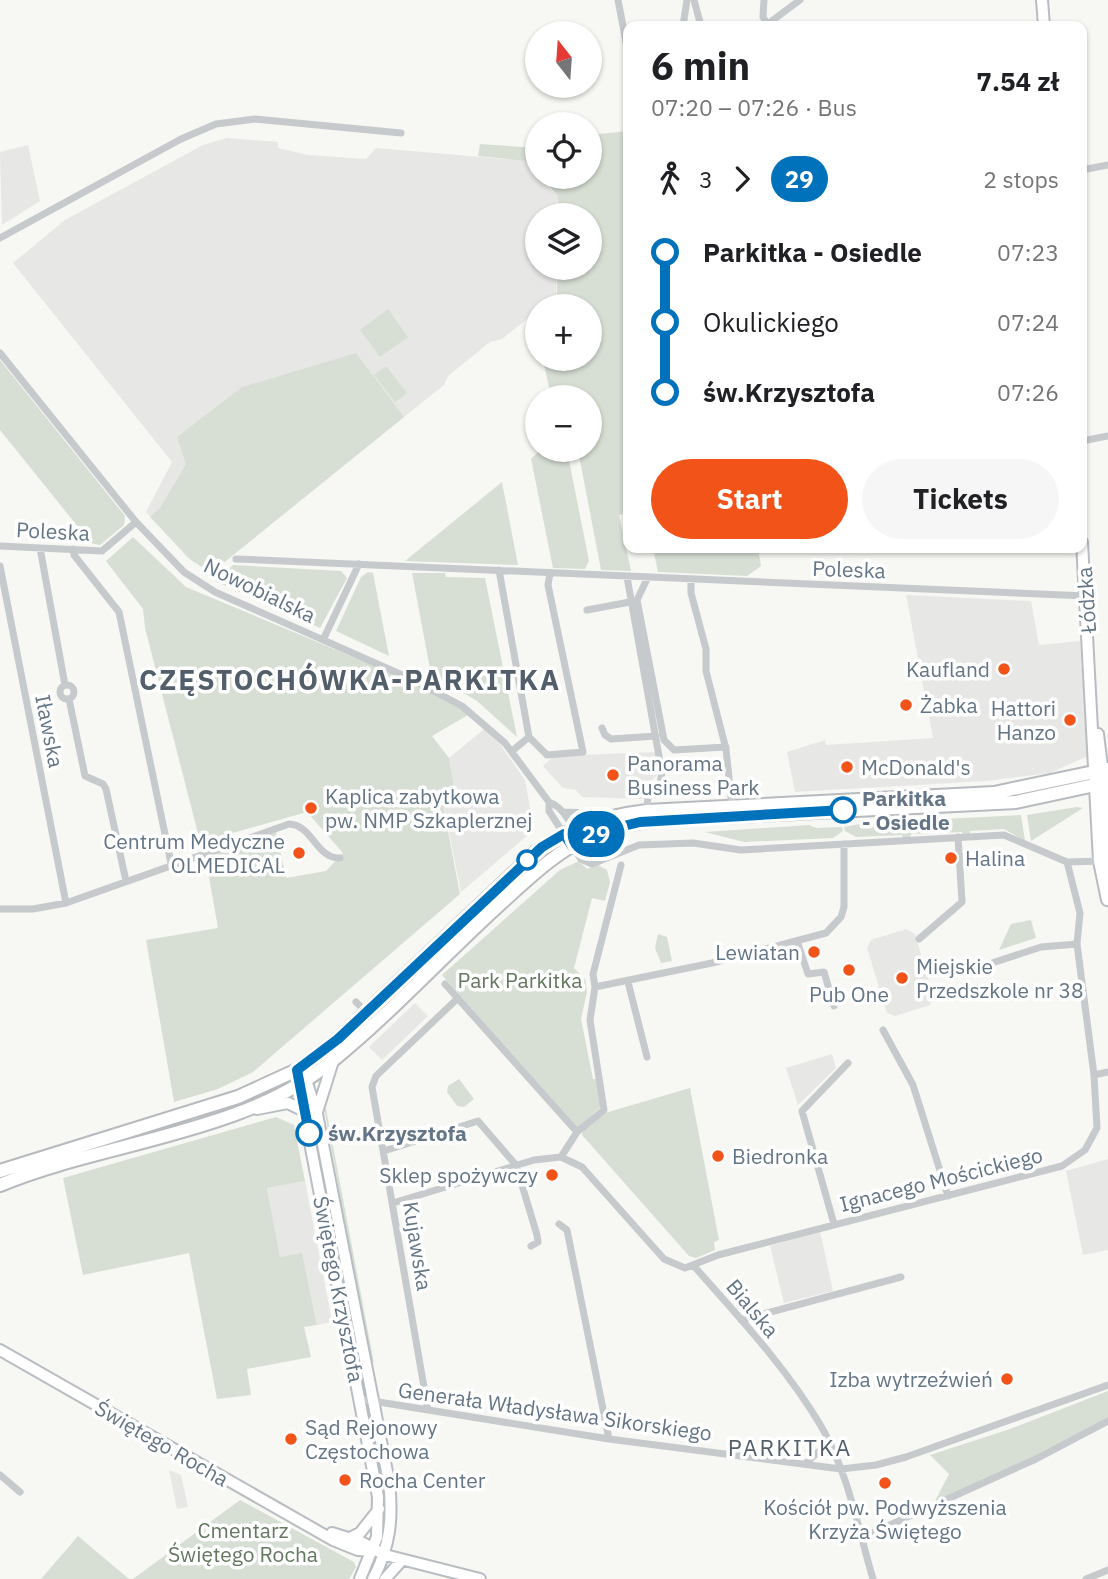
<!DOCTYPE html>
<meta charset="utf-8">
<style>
body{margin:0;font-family:"IBM Plex Sans",sans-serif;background:#f6f6f6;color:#202124;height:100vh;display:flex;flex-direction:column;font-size:26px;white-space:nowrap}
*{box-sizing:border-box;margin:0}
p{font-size:23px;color:#757577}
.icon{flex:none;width:38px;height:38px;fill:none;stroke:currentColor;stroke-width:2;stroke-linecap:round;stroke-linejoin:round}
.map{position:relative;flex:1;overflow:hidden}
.sheet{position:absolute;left:623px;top:21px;width:464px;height:532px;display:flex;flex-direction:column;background:#fff;border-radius:14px;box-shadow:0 2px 5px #0004}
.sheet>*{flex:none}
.badge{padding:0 14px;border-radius:23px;font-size:24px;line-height:46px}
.needle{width:46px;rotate:343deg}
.buttons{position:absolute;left:525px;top:21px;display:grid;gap:14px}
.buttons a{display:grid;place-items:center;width:77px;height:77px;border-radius:50%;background:#fff;box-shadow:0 2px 5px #0004;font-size:35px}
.map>.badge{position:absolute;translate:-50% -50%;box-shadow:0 0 0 4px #fff}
.legs{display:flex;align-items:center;gap:10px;height:77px;padding:0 28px;font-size:23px}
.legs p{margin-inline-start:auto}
.summary{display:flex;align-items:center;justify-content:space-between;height:119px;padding:0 28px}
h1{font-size:38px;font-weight:700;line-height:52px}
.action{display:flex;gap:14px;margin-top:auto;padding:14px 28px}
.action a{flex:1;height:80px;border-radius:42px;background:#f15319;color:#fff;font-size:28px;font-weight:700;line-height:80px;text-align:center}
.action a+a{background:#f6f6f6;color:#202124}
ul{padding:0 28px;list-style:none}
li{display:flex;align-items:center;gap:24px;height:70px;font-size:26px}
li i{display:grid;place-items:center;width:10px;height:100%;margin:0 9px;background:currentColor}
li i::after{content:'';width:18px;height:18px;margin:-9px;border:5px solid;border-radius:50%;background:#fff}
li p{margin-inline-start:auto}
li:first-child i{background:linear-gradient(#0000 50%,currentColor 0)}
li:last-child i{background:linear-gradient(currentColor 50%,#0000 0)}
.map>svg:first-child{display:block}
.built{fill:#e7e8e6}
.green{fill:#d7dfd4}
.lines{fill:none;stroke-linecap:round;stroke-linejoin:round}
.secondary-casing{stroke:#b8bdc2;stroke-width:14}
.primary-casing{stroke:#b7bbbf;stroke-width:16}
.street{stroke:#c6cacd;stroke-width:7}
.secondary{stroke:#fff;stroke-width:10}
.primary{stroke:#fff;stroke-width:12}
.line-1-casing{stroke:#fff;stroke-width:16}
.line-1{stroke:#0072bc;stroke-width:10}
.poi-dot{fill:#f15319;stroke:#fff;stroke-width:2.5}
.stop-1-dot{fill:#fff;stroke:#0072bc;stroke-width:3.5}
.labels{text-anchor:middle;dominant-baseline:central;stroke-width:7;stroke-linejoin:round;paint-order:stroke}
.street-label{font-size:21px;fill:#637586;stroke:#fff}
.poi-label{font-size:21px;fill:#637586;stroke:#fff;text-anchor:start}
.stop-label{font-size:21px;font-weight:bold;fill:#637586;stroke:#fff;text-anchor:start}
.park-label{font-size:21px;fill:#63785e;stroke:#fff}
.neighbourhood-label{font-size:23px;letter-spacing:2px;fill:#525f6b;stroke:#fff}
.district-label{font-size:28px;font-weight:bold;letter-spacing:2px;fill:#525f6b;stroke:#fff}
</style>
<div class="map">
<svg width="1108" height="1579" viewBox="0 0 1108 1579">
<rect width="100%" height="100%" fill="#f7f7f3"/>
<path class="built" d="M227 138 278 142V148L308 155 366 159 376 148 527 161 537 177 558 196 561 209 560 215H537V268H557L556 296 543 306H537V311L502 339 490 342 448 376 444 385 211 572 188 558 146 512 172 462 13 263 65 220 203 145Z
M28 145 40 201 2 225 0 152Z
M906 595 1031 601 1039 645 1080 641 1088 756 1050 773 986 781 795 792 787 752 825 740 826 745 933 738Z
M484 729 498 741 525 780 534 830 461 892 441 794 455 791 449 758Z
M656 752 657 775 642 790V799L582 797 576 790 563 788 543 766 554 756Z
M906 929 915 934 933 995 930 1005 895 1016 887 1013 867 948 871 940Z
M415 1003 428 1016 382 1060 369 1047Z
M832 1054 836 1068 798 1105 786 1068Z
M1108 1159V1250L1083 1255 1066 1171Z
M305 1181 332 1322 317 1325 302 1254 280 1258 267 1188Z
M820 1231 833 1291 784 1303 770 1246Z
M169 1470 181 1475 188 1507 177 1509Z"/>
<path class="green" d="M628 131V513L619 515 631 571 601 570 578 450H590V397H551L543 359H590V306H556L558 268H590V215H560L558 196 541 177H590V135Z
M480 144 537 148V173L526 161 478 156Z
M388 309 408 337 380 357 360 330Z
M356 353 404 417 211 573 191 560 150 517 160 508 186 464 177 437 242 387Z
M0 360 125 516 124 525 100 545 91 543 0 430Z
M386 366 407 393 395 402 374 375Z
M540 450H567L589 561 585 569 553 568 531 459Z
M502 482 518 565 405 561Z
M133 537 186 587 451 698 468 715 432 736 449 758 455 792 441 795 460 894 253 1072 218 1089 174 1102 146 940 218 928 205 855 276 831 286 878 326 871 343 853 307 812 236 832 201 845 145 628 143 609 106 561Z
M653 548H758L761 566 747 576 658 572Z
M233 565 341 571 347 578 320 628 215 581Z
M368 572 373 573 389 656 336 631 361 577Z
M412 573H445L446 577 485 578 517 737 477 701 431 674Z
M1077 807 1083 808 1031 841 1027 815Z
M1021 815 1025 841 1004 829 970 831V836H963L962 832 911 834 910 839H903L902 835 856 837 845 831 844 827 864 823Z
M809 825 816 828 842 827 843 831 833 838 744 842 705 832Z
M579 861 587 869 598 865 607 870 610 882 605 901 592 898 574 968 585 979 587 992 581 1019 593 1079H599L601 1107 577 1128 442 975 560 870Z
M1031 920 1036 938 999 950 1011 924Z
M658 934 667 937 672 961 661 963 655 948Z
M459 1079 474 1099 464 1107 457 1106 447 1092 448 1086Z
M277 1086 279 1091 231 1109 0 1181V1175Z
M690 1088 719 1240 714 1242 715 1250 696 1258 689 1256 582 1135 583 1131 605 1113Z
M324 1108 326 1109 374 1363 370 1360Z
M276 1117 294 1125 305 1181 267 1188 280 1257 302 1253 317 1325 304 1327 311 1357 247 1369 251 1395 217 1399 189 1253 83 1275 63 1178Z
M1108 1391V1419L1036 1457 935 1501 949 1474 930 1455 1010 1429Z
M240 1500 354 1562 356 1567 349 1579H133Z
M78 1536 129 1579H41Z"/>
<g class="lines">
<g class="secondary-casing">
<path id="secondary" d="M1042 0 1044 26
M1082 542 1099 861 1107 900
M1098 734 1104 783 1108 878
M301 1075 306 1080 317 1114 389 1482C393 1518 390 1547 373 1579
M298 1080 378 1497 377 1537 360 1579
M257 1109 288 1103 304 1111
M317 1112 333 1061
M0 1350 333 1540 358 1550 373 1551
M332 1533 361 1542 385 1555 480 1579
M350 1538 360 1533 379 1509
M385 1579 402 1560"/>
</g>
<g class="primary-casing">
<path id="primary" d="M0 1171 238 1097 297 1070 338 1039 535 853C567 827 606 816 647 811L994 793 1108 769
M0 1185C103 1142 245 1134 332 1061 391 1013 443 956 499 905 528 879 556 851 592 835 614 826 636 822 659 820L1016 802 1108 782"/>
</g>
<path class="street" d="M618 0 628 52
M694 0 701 26
M764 0 763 17 767 24
M683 26 687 0
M765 26 800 0
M1082 170 1108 165
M0 238 181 139 216 124 255 119 401 133
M0 353 136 522 184 572 215 592 409 678 462 706 505 743 549 802C568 808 578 840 587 857L585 860
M1082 441 1108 436
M0 546 102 551 136 522
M40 548 65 685
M73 549 74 555 119 612 171 863
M236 559 1086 596
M0 566 66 903
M499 570 529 737 512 751
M627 577 662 773 660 782 648 795 647 811
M648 577 637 600 664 740 674 750 726 747
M691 579V593L706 649V671L726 749 732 807
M587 610 630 602
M323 640 359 564
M60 692a7 7 0 1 1 14 0a7 7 0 1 1-14 0Z
M69 699 85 776 103 784 106 789 126 881
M602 728 605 735 611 739 656 736
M529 737 547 755 583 752 548 585 550 573
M549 802V811L564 834
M563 812 592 813 600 819
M571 844 581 859 592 864 639 845 693 843 741 850 1004 835 1067 862 1103 861
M0 909H33L66 903 289 824C313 825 316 859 340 858
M919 939 962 902 958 837
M797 941 808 974 824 972 834 1006
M992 963 1041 947 1077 944
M628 982 647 1057
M445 984 577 1132
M595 987 593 974 621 865
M356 1002 366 1012
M883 1030 913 1085 948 1196
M1094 1075 1108 1072
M384 1151 478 1121 516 1165 537 1235 538 1242 531 1246
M561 1157 577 1132 604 1110 590 1020 595 987 712 963 826 933 841 917 844 907V844
M393 1203 534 1160 561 1157 582 1167 664 1259 685 1268 718 1255 1062 1166 1085 1150 1097 1128 1094 1075 1077 944 1080 913 1067 862
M559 1224 567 1230 609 1439
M834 1224 802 1111 848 1063
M693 1265C738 1316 786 1367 821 1426 848 1472 858 1528 873 1579
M741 1320 901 1277
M360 1399 609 1439 841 1469 876 1465 906 1457 1108 1385
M428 1410 372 1087 376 1076 458 998
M805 1464 829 1442
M0 1475 20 1492
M861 1538 1036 1459 1108 1421
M1086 1579 1108 1570"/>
<use href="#secondary" class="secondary"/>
<use href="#primary" class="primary"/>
</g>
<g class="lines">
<g class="line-1-casing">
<path id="line-1" d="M309 1133 297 1070 338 1039 542 847 564 834 572 846 603 831 640 822 843 810"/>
</g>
<use href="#line-1" class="line-1"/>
</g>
<g class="poi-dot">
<circle cx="1004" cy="669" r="7"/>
<circle cx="906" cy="705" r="7"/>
<circle cx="1070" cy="720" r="7"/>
<circle cx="847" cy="767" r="7"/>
<circle cx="613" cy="775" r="7"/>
<circle cx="311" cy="808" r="7"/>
<circle cx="299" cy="853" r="7"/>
<circle cx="951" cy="858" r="7"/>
<circle cx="814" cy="952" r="7"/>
<circle cx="849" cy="970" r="7"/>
<circle cx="902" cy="978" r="7"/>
<circle cx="718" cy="1156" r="7"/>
<circle cx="552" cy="1175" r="7"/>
<circle cx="1007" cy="1379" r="7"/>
<circle cx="291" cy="1439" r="7"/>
<circle cx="345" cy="1480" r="7"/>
<circle cx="885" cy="1483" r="7"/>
</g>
<g class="stop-1-dot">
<circle cx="843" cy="810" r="12"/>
<circle cx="527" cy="860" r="9"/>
<circle cx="309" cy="1133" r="12"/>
</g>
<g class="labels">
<g class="street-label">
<text transform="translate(53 531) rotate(3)">Poleska</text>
<text transform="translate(849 569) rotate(2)">Poleska</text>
<text transform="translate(260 590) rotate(26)">Nowobialska</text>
<text transform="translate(1086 600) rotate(-94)">Łódzka</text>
<text transform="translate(50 731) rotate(79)">Iławska</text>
<text transform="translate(941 1179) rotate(-14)">Ignacego Mościckiego</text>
<text transform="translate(418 1246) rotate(81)">Kujawska</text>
<text transform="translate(339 1289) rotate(79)">Świętego Krzysztofa</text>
<text transform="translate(753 1308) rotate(50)">Bialska</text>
<text transform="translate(555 1411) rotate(8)">Generała Władysława Sikorskiego</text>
<text transform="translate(162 1443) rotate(30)">Świętego Rocha</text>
</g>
<g class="poi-label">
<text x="990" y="669" text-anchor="end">Kaufland</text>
<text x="920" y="705">Żabka</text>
<text x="1056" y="708" text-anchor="end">Hattori<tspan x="1056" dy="24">Hanzo</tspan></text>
<text x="627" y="763">Panorama<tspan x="627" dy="24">Business Park</tspan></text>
<text x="861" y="767">McDonald's</text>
<text x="325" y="796">Kaplica zabytkowa<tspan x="325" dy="24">pw. NMP Szkaplerznej</tspan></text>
<text x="285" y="841" text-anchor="end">Centrum Medyczne<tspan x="285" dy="24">OLMEDICAL</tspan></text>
<text x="965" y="858">Halina</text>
<text x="800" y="952" text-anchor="end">Lewiatan</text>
<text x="916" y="966">Miejskie<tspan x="916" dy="24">Przedszkole nr 38</tspan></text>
<text x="849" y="994" text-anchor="middle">Pub One</text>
<text x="732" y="1156">Biedronka</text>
<text x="538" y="1175" text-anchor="end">Sklep spożywczy</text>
<text x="993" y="1379" text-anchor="end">Izba wytrzeźwień</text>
<text x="305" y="1427">Sąd Rejonowy<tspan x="305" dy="24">Częstochowa</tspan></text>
<text x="359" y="1480">Rocha Center</text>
<text x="885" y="1507" text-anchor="middle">Kościół pw. Podwyższenia<tspan x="885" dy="24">Krzyża Świętego</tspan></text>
</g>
<g class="stop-label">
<text x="862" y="798">Parkitka<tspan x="862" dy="24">- Osiedle</tspan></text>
<text x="328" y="1133">św.Krzysztofa</text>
</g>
<g class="park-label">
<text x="520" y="980">Park Parkitka</text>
<text x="243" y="1530">Cmentarz<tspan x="243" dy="24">Świętego Rocha</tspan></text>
</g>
<g class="neighbourhood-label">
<text x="790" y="1447">PARKITKA</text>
</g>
<g class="district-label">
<text x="350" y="679">CZĘSTOCHÓWKA-PARKITKA</text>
</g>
</g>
</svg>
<div class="buttons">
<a><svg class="needle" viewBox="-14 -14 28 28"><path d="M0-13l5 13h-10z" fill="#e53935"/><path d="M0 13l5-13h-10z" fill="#757577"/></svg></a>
<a><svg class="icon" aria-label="locate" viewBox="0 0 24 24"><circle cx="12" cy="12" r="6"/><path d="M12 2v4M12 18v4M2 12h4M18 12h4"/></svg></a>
<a><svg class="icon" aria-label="layers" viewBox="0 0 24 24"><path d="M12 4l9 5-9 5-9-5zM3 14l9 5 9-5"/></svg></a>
<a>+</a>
<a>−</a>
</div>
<b class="badge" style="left:596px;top:834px;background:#0072bc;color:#fff">29</b>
<section class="sheet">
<div class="summary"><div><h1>6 min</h1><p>07:20 – 07:26 · Bus</p></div><b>7.54 zł</b></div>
<div class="legs"><svg class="icon" aria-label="walk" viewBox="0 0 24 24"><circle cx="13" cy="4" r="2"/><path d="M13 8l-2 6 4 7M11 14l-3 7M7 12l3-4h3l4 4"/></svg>3<svg class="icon" aria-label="forward" viewBox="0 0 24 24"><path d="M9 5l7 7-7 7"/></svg><b class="badge" style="background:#0072bc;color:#fff">29</b><p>2 stops</p></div>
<ul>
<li><i style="color:#0072bc"></i><b>Parkitka - Osiedle</b><p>07:23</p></li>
<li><i style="color:#0072bc"></i><span>Okulickiego</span><p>07:24</p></li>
<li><i style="color:#0072bc"></i><b>św.Krzysztofa</b><p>07:26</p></li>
</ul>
<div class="action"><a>Start</a><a>Tickets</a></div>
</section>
</div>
